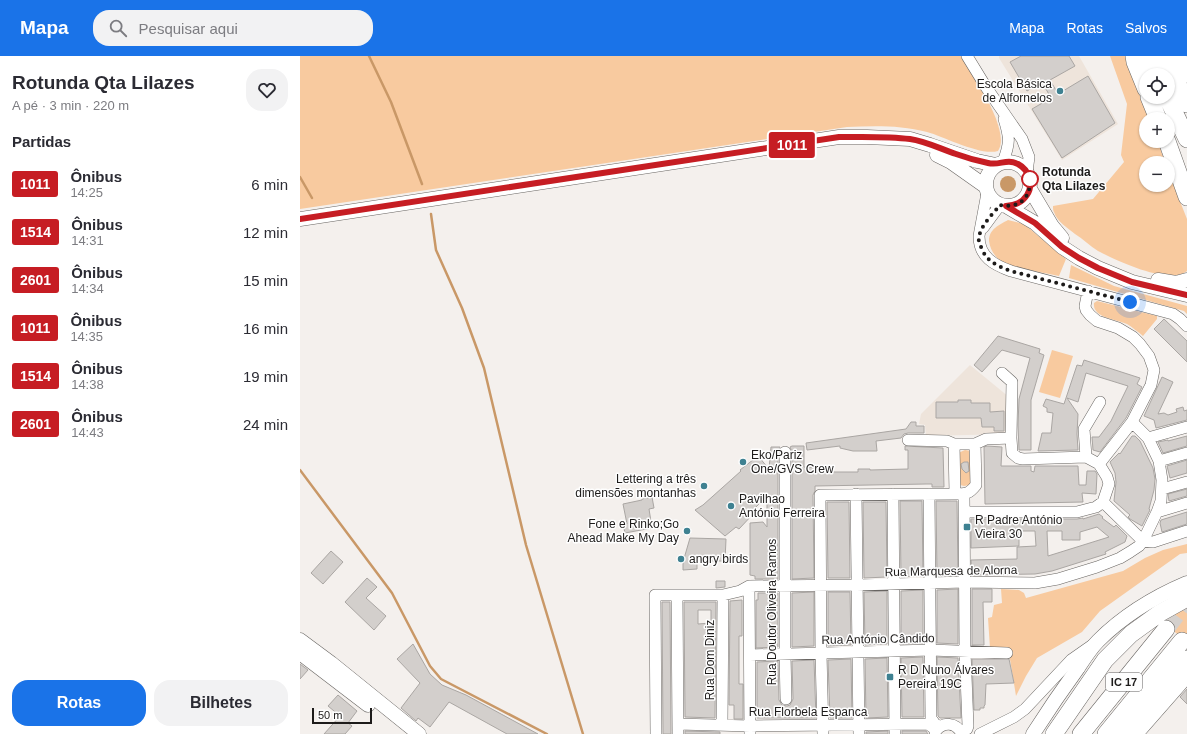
<!DOCTYPE html>
<html lang="pt">
<meta charset="utf-8">
<style>
body{margin:0;font-family:Arial,sans-serif;background:#f2f2f3;color:#2b2b33;height:100vh;display:flex;flex-direction:column;font-size:15px;white-space:nowrap}
*{box-sizing:border-box;margin:0}
p{font-size:13px;color:#7c7c81}
.icon{flex:none;width:22px;height:22px;fill:none;stroke:currentColor;stroke-width:2;stroke-linecap:round;stroke-linejoin:round}
.map{position:relative;flex:1;overflow:hidden}
.panel{display:flex;flex-direction:column;background:#fff;width:300px}
.panel>*{flex:none}
.badge{padding:0 8px;border-radius:3px;font-size:14px;line-height:26px}
.controls{position:absolute;left:839px;top:12px;display:grid;gap:8px}
.controls a{display:grid;place-items:center;width:36px;height:36px;border-radius:50%;background:#fff;box-shadow:0 1px 3px #0004;font-size:20px}
.scale{position:absolute;left:12px;bottom:10px;width:60px;box-sizing:border-box;padding-left:4px;border:2px solid #1d1b1a;border-top:0;font-size:11px;line-height:14px;white-space:nowrap;color:#1d1b1a;-webkit-text-stroke:3px #fefefe;paint-order:stroke}
.you{position:absolute;width:20px;height:20px;margin:-10px;border:3px solid #fff;border-radius:50%;background:#1a73e8;box-shadow:0 0 0 6px #1a73e833}
.map>.badge{position:absolute;translate:-50% -50%;box-shadow:0 0 0 2px #fff}
h2{padding:0 12px;font-size:15px;line-height:36px}
.round{display:grid;place-items:center;flex:none;width:42px;height:42px;border-radius:16px;background:#f2f2f3}
.overview{display:flex;align-items:center;justify-content:space-between;height:68px;padding:0 12px}
h1{font-size:19px;font-weight:600;line-height:30px}
.primary-button{display:flex;gap:8px;margin-top:auto;padding:8px 12px}
.primary-button a{flex:1;height:46px;border-radius:16px;background:#1a73e8;color:#fff;font-size:16px;font-weight:600;line-height:46px;text-align:center}
.primary-button a+a{background:#f2f2f3;color:#2b2b33}
ul{padding:0;list-style:none}
li{display:flex;align-items:center;gap:12px;height:48px;padding:0 12px}
li div{flex:1}
li b{display:block;font-size:15px}
li em{font-style:normal}
li .badge{min-width:44px;font-weight:700;text-align:center}
header{display:flex;align-items:center;gap:24px;box-sizing:border-box;height:56px;padding:0 20px;background:#1a73e8;color:#fff}
header strong{font-size:19px}
nav{display:flex;gap:22px;margin-inline-start:auto;font-size:14px}
.search{width:280px;height:36px;background:#f2f2f3;display:flex;align-items:center;gap:10px;box-sizing:border-box;padding:0 14px;border-radius:16px;color:#7c7c81;font-size:15px}
main{display:flex;flex:1;min-height:0}
.map>svg:first-child{display:block}
.built{fill:#eee4db}
.green{fill:#f8ca9f}
.water{fill:#c99867}
.lines{fill:none;stroke-linecap:round;stroke-linejoin:round}
.stream{stroke:#c99867;stroke-width:2.5}
.building{fill:#d3cfcc;stroke:#aaa6a3;fill-rule:evenodd}
.highway-tunnel{stroke:#d4d0cd;stroke-width:17;stroke-dasharray:17 8;stroke-linecap:butt}
.minor-casing{stroke:#686562;stroke-width:12}
.major-casing{stroke:#686562;stroke-width:15}
.highway-casing{stroke:#686562;stroke-width:18}
.minor{stroke:#fff;stroke-width:11}
.major{stroke:#fff;stroke-width:14}
.highway{stroke:#fff;stroke-width:17}
.line-casing{stroke:#fff;stroke-width:9}
.line{stroke:#c61d23;stroke-width:6}
.walk{stroke:#1d1b1a;stroke-width:4;stroke-dasharray:0 7.2}
.poi-dot{fill:#3e8191;stroke:#fefefe;stroke-width:1.5}
.stop-dot{fill:#fff;stroke:#c61d23;stroke-width:2}
.labels{text-anchor:middle;dominant-baseline:central;stroke-width:3;stroke-linejoin:round;paint-order:stroke}
.shield{fill:#fefefe;stroke:#605f5e;stroke-width:1}
.shield-label{font-size:11px;font-weight:bold;fill:#1d1b1a}
.poi-label{font-size:12px;fill:#1d1b1a;stroke:#fefefe;text-anchor:start}
.stop-label{font-size:12px;font-weight:bold;fill:#1d1b1a;stroke:#fefefe;text-anchor:start}
.street-label{font-size:12px;fill:#1d1b1a;stroke:#fefefe}
</style>
<header>
<strong>Mapa</strong>
<div class="search"><svg class="icon" aria-label="search" viewBox="0 0 24 24"><circle cx="10" cy="10" r="6"/><path d="M15 15l6 6"/></svg>Pesquisar aqui</div>
<nav><a>Mapa</a><a>Rotas</a><a>Salvos</a></nav>
</header>
<main>
<section class="panel">
<div class="overview"><div><h1>Rotunda Qta Lilazes</h1><p>A pé · 3 min · 220 m</p></div><a class="round"><svg class="icon" aria-label="heart" viewBox="0 0 24 24"><path d="M12 20l-8-8c-3-5 5-10 8-4 3-6 11-1 8 4z"/></svg></a></div>
<h2>Partidas</h2>
<ul>
<li><span class="badge" style="background:#c61d23;color:#fff">1011</span><div><b>Ônibus</b><p>14:25</p></div><em>6 min</em></li>
<li><span class="badge" style="background:#c61d23;color:#fff">1514</span><div><b>Ônibus</b><p>14:31</p></div><em>12 min</em></li>
<li><span class="badge" style="background:#c61d23;color:#fff">2601</span><div><b>Ônibus</b><p>14:34</p></div><em>15 min</em></li>
<li><span class="badge" style="background:#c61d23;color:#fff">1011</span><div><b>Ônibus</b><p>14:35</p></div><em>16 min</em></li>
<li><span class="badge" style="background:#c61d23;color:#fff">1514</span><div><b>Ônibus</b><p>14:38</p></div><em>19 min</em></li>
<li><span class="badge" style="background:#c61d23;color:#fff">2601</span><div><b>Ônibus</b><p>14:43</p></div><em>24 min</em></li>
</ul>
<div class="primary-button"><a>Rotas</a><a>Bilhetes</a></div>
</section>
<div class="map">
<svg width="887" height="678" viewBox="0 0 887 678">
<rect width="100%" height="100%" fill="#f4f0ed"/>
<path class="built" d="M699 0H779L818 68 762 104 699 2Z
M670 309 709 341 708 378 626 380 625 369 619 368 621 358Z"/>
<path class="green" d="M0 0H661C672 18 712 75 698 95 680 100 645 81 627 76 600 69 574 70 547 71L0 153Z
M810 0H830L851 63H846V85H858L865 107H846V129H868V115L887 163V215C870 230 815 204 798 195 790 190 783 183 775 178 768 172 757 166 754 156 753 155 753 152 753 150L793 143 824 106 821 99 827 48Z
M708 164 724 168 766 203 759 220C746 217 708 211 699 204 694 199 690 193 689 185 689 173 699 169 708 164Z
M771 209 814 230 887 250V258L884 255 769 222Z
M797 245 857 260V263L843 280C838 276 832 271 827 268 817 263 792 262 794 247Z
M752 294 773 300 760 342 739 336Z
M665 394 671 395 672 426 670 429 664 430 660 429 658 397Z
M887 488V497L880 498 800 555 782 576 737 602 726 620 716 640 708 591 690 592 688 562 692 561 694 549 702 547 701 533 719 534 724 537 726 542 823 515 845 502 863 494Z
M887 549V586L859 563Z"/>
<path class="water" d="M700 128a8 8 0 1 1 16 0a8 8 0 1 1-16 0Z"/>
<g class="lines">
<path class="stream" d="M69 0 91 46 122 128
M0 121 12 142
M131 158 136 194 162 252 184 312 226 489 283 678
M0 414 92 537 130 610 141 623 247 678"/>
</g>
<path class="building" d="M721 0H769L775 10 750 24 758 38 788 20 815 67 762 102 732 53 751 42 742 26 727 35 710 6Z
M864 263 887 285V306L854 273Z
M698 280 740 293 739 297 744 299 731 344V394H719L718 369 719 343 730 302 702 294 682 316 674 309Z
M784 304 840 322 837 328 842 331 826 362 800 396 793 394 792 381H799L811 365 828 330 786 317 778 346 767 342 778 358 777 378 778 394 738 395 742 377H751L753 357 747 356V352L743 350 746 343 764 348 777 309 782 310Z
M862 321 873 326 858 358 864 357 868 359 877 356 876 353 883 351 884 355 887 354V364L856 372 854 364 844 360Z
M658 344H671V347H690V356L704 355V375H694V371H682L681 362H636V346H658Z
M611 366H616V370H624V377H608L604 378 601 382 576 385 577 395H553L540 392V390L507 394 506 387 606 373Z
M832 380H835L840 385 853 412 855 423 854 434 849 453 850 454 842 470 830 463 828 461 830 459 814 445 816 426 815 417 810 406 819 397 820 398Z
M887 380V390L863 397 858 386 868 384V385Z
M492 390H504V411L521 412V415L535 416H558V413H570V414L608 413V394H605V390L643 392 644 431H632V428H626L515 430V435L513 439 514 522 492 523V396L490 391Z
M687 390 702 391 701 410H731V415L734 416 735 410H778L779 429H786L787 415H795L797 418 796 438 782 437 783 446 685 448 684 391Z
M471 391H480L478 396V523H455V520L450 519V467L463 466 467 471V440L452 455 454 457 439 473 436 471 425 480 395 454 403 449 441 415 440 414 458 400 469 413Z
M887 404V417L870 422 867 410Z
M664 406H668L669 415 666 417 662 413 661 408Z
M887 433V440L869 445 868 438Z
M352 441 354 452 349 453 352 472 325 477 323 468H327L323 448 342 444V443Z
M600 445H622L623 520 601 521Z
M636 445H657L658 519 637 520Z
M527 446H549L550 522H528V521Z
M563 446H586L587 521 564 522Z
M887 456V468L862 476 860 467 861 464Z
M799 458 803 461 802 462 814 471 816 469 827 480 825 486 805 496 806 498 752 515 735 518 672 519 671 504 717 503V491L736 490 735 475H719V490L671 492V463H777L783 462V463ZM797 471 809 481 748 500 747 475H762V484H780V476Z
M390 482 426 483 425 505H397V513L383 514V506Z
M31 495 43 506 23 528 11 517Z
M67 522 77 531 66 542 86 560 74 574 45 546Z
M416 525H425V531L416 532Z
M658 533V588L637 587V534Z
M672 533H692V546H683L684 589H672Z
M623 534V587L601 588V535Z
M587 535V588L565 589 564 536Z
M514 536V590L492 591V537Z
M528 536H550L551 589 528 590Z
M458 537H478V591L456 592V544H458Z
M442 544V580H439V628H443V663H434V649H429L430 545Z
M362 546H370L371 678H363Z
M384 546H416L415 662 385 661ZM398 554H411V567L398 568Z
M113 588 130 618 142 629 166 639 238 678H207L149 646 130 671 118 662 116 665 101 652 120 627 97 603Z
M623 601 624 661H602L601 602Z
M637 601 658 602 661 662H640L638 660Z
M587 602 588 661 566 662 565 603Z
M551 603 552 662H530L528 604Z
M672 603H709L714 627 686 628 685 649 684 650V652H680V654H674Z
M514 604 516 662H457V606L478 605 479 644 482 649 487 650 490 649 493 643 492 605Z
M0 608 8 614 0 623Z
M887 633V648L880 641Z
M38 639 57 655 48 667 52 670 45 678H24L40 660 28 650Z
M385 675 420 676V678H385Z
M588 675V678H566V676Z
M602 675H626L628 678H602Z"/>
<g class="lines">
<path class="highway-tunnel" d="M866 573 887 545"/>
<g class="minor-casing">
<path id="minor" d="M667 0 686 31 722 83 729 101 727 116
M703 106C710 87 710 82 704 63
M687 137 679 180C679 201 694 209 711 215L873 258 880 263 887 270
M683 172 700 149
M788 235 785 250 786 254 790 259 797 265 818 272 833 281 840 288 849 300 854 314 851 329 832 366 799 408
M848 382 887 371
M608 384 647 385 654 388
M675 388 686 383 711 382
M485 396V598L486 643
M786 401 784 373 800 346
M859 405 887 397
M862 433 887 426
M556 438 559 678
M593 438 595 678
M629 438 631 662 635 668 640 671
M803 446 843 485
M664 456H777L796 451 803 446 809 428 807 421 799 408 786 401 723 403 718 402 712 397 711 382 712 326 702 317
M857 456 887 447
M843 485 853 486 887 475
M449 530 557 529 665 526 735 527 758 523 797 511 820 502 830 496 839 490 843 485 857 456 861 445 862 424 859 405 848 382 832 366
M449 530 450 678
M377 539 378 678
M450 599 631 594 707 597
M378 668 450 670 628 668 636 674
M422 669 423 539
M661 675 667 673 668 670 665 595 664 438
M635 676C643 665 656 666 662 678
M356 678 355 539H423L440 535 449 530
M523 678 521 597 520 439 655 438C666 438 669 438 676 429L675 388H654L655 438
M680 678 714 661 725 653 771 604 791 590"/>
</g>
<g class="major-casing">
<path id="major" d="M637 99 651 106 685 130
M686 128a22 22 0 1 1 44 0a22 22 0 1 1-44 0Z
M730 133 752 170 762 182
M706 150 735 167 762 191 779 202 798 212 832 226 887 239
M0 163 539 81H567L610 83 630 89 677 105 696 109
M858 224 876 227 887 224
M0 584 31 607 119 678
M0 597 68 649
M733 678C747 656 762 634 778 612 784 603 790 593 798 585 823 560 854 541 887 527
M836 678 887 620"/>
</g>
<g class="highway-casing">
<path id="highway" d="M834 0 835 6 846 33
M848 0 857 19
M865 0 887 48
M877 0 887 18
M849 41 858 63
M867 41 887 83
M867 85 887 141
M754 678 805 604 831 578 860 557 887 542
M781 678 866 573
M806 678 882 585
M823 678 887 603"/>
</g>
<use href="#minor" class="minor"/>
<use href="#major" class="major"/>
<use href="#highway" class="highway"/>
</g>
<g class="lines">
<g class="line-casing">
<path id="line" d="M0 163 539 81C562 81 587 80 610 83 625 85 641 93 656 98 667 102 678 105 688 107 700 110 706 102 718 108 729 114 734 128 727 139 722 147 715 149 706 150L735 167 762 191 779 202 798 212 832 226 887 239"/>
</g>
<use href="#line" class="line"/>
<path class="walk" d="M730 123 729 121C733 141 719 153 700 149 693 158 681 169 679 181 678 185 680 189 682 193 687 206 698 210 711 215L830 246"/>
</g>
<g class="poi-dot">
<circle cx="760" cy="35" r="4"/>
<circle cx="443" cy="406" r="4"/>
<circle cx="404" cy="430" r="4"/>
<circle cx="431" cy="450" r="4"/>
<rect x="663" y="467" width="8" height="8" rx="2"/>
<circle cx="387" cy="475" r="4"/>
<circle cx="381" cy="503" r="4"/>
<rect x="586" y="617" width="8" height="8" rx="2"/>
</g>
<circle class="stop-dot" cx="730" cy="123" r="8"/>
<g class="labels">
<rect class="shield" x="806" y="617" width="36" height="18" rx="3"/>
<g class="shield-label">
<text x="824" y="626">IC 17</text>
</g>
<g class="poi-label">
<text x="752" y="28" text-anchor="end">Escola Básica<tspan x="752" dy="14">de Alfornelos</tspan></text>
<text x="451" y="399">Eko/Pariz<tspan x="451" dy="14">One/GVS Crew</tspan></text>
<text x="396" y="423" text-anchor="end">Lettering a três<tspan x="396" dy="14">dimensões montanhas</tspan></text>
<text x="439" y="443">Pavilhao<tspan x="439" dy="14">António Ferreira</tspan></text>
<text x="675" y="464">R Padre António<tspan x="675" dy="14">Vieira 30</tspan></text>
<text x="379" y="468" text-anchor="end">Fone e Rinko;Go<tspan x="379" dy="14">Ahead Make My Day</tspan></text>
<text x="389" y="503">angry birds</text>
<text x="598" y="614">R D Nuno Álvares<tspan x="598" dy="14">Pereira 19C</tspan></text>
</g>
<g class="stop-label">
<text x="742" y="116">Rotunda<tspan x="742" dy="14">Qta Lilazes</tspan></text>
</g>
<g class="street-label">
<text transform="translate(651 515) rotate(-1)">Rua Marquesa de Alorna</text>
<text transform="translate(472 556) rotate(-90)">Rua Doutor Oliveira Ramos</text>
<text transform="translate(578 583) rotate(-1)">Rua António Cândido</text>
<text transform="translate(410 604) rotate(-90)">Rua Dom Diniz</text>
<text x="508" y="656">Rua Florbela Espanca</text>
</g>
</g>
</svg>
<div class="controls">
<a><svg class="icon" aria-label="locate" viewBox="0 0 24 24"><circle cx="12" cy="12" r="6"/><path d="M12 2v4M12 18v4M2 12h4M18 12h4"/></svg></a>
<a>+</a>
<a>−</a>
</div>
<div class="scale">50 m</div>
<div class="you" style="left:830px;top:246px"></div>
<b class="badge" style="left:492px;top:89px;background:#c61d23;color:#fff">1011</b>
</div>
</main>
